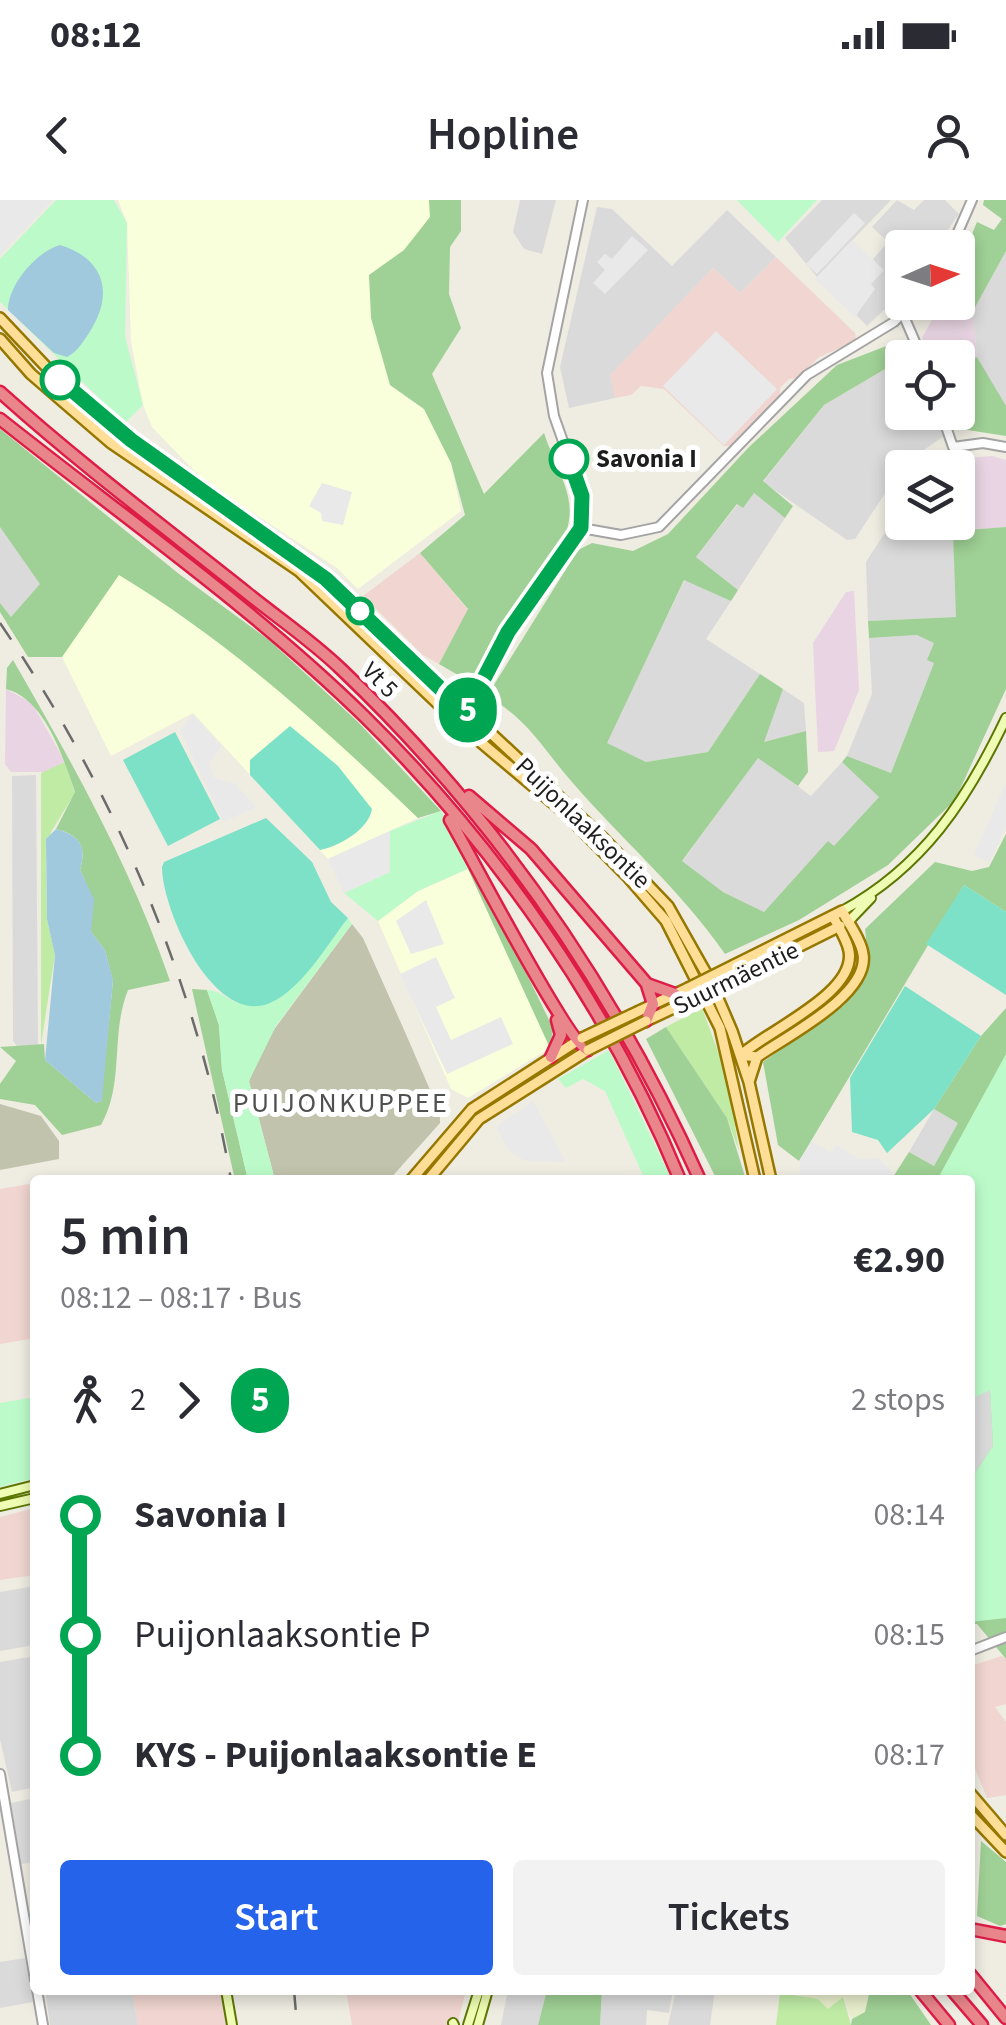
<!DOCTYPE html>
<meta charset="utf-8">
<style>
body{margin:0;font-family:"Source Sans 3",sans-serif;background:#f2f2f3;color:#2b2b33;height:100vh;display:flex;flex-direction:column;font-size:38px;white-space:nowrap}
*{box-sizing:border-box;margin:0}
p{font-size:32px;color:#7c7c81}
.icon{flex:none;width:55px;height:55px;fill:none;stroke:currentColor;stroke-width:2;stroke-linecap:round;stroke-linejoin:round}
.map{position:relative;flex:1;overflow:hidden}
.details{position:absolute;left:30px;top:975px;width:945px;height:820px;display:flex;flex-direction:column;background:#fff;border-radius:10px;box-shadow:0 5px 15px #0003}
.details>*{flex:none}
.badge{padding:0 20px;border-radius:32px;font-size:35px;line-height:65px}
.needle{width:65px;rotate:87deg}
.controls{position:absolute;left:885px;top:30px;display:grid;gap:20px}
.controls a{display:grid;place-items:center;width:90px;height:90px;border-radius:10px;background:#fff;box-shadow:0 5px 15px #0003;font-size:50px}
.map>.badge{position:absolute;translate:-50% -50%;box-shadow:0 0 0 5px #fff}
.legs{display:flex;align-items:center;gap:15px;height:110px;padding:0 30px;font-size:32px}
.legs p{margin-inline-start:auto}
.head{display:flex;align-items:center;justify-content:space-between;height:170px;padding:0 30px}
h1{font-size:55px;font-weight:600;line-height:75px}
.cta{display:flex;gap:20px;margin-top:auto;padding:20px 30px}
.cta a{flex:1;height:115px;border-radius:10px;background:#2563eb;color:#fff;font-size:40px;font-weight:600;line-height:115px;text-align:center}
.cta a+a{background:#f2f2f3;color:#2b2b33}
ul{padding:0 30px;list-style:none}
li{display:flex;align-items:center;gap:35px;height:120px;font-size:38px}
li i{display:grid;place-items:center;width:15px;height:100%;margin:0 12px;background:currentColor}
li i::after{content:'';width:25px;height:25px;margin:-12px;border:8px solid;border-radius:50%;background:#fff}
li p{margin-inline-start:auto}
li:first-child i{background:linear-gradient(#0000 50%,currentColor 0)}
li:last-child i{background:linear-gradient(currentColor 50%,#0000 0)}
.status{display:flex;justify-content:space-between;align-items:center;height:70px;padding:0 50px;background:#fff;direction:ltr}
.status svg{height:28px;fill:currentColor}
header{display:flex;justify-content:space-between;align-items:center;height:130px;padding:0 30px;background:#fff;font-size:45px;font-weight:600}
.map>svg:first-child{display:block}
.residential{fill:#dbdada}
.commercial{fill:#f0d5d0}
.industrial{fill:#e8d4e2}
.education{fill:#faffdb}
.construction{fill:#c1c3ad}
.farmland{fill:#e8eecc}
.grass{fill:#bfeba5}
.forest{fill:#9fd095}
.park{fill:#bcfbc9}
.pitch{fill:#7ce1c7}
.parking{fill:#e9e9e9}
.water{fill:#a0c9de}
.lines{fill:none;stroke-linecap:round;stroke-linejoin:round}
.tertiary-casing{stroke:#a4a4a4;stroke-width:12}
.secondary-casing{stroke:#5b7701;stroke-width:12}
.primary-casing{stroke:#967700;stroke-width:14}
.motorway-casing{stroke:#de1d47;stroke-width:15}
.tertiary{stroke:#fff;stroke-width:8}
.secondary{stroke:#effcb3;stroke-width:8}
.primary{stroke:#ffdf97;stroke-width:9}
.motorway{stroke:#e9868c;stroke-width:10}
.rail{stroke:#6b6b6b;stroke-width:2.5;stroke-dasharray:20 20;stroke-linecap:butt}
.primary-bridge-casing{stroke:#967700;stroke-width:14;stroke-linecap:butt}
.primary-bridge{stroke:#ffdf97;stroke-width:9}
.line-1-casing{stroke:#fff;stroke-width:22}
.line-1{stroke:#00a651;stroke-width:15}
.stop-1-dot{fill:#fff;stroke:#00a651;stroke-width:5}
.labels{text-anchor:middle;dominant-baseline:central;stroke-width:10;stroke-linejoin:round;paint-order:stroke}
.stop-label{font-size:25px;font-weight:bold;fill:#1d1d1d;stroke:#fff;text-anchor:start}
.street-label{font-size:25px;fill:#1d1d1d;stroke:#fff}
.neighbourhood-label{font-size:28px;letter-spacing:2.5px;fill:#505050;stroke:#fff}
</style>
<div class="status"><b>08:12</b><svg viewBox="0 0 49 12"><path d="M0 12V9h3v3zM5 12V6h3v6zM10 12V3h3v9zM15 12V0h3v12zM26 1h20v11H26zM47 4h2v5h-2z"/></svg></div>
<header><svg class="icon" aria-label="back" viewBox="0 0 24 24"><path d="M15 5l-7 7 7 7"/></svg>Hopline<svg class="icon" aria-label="person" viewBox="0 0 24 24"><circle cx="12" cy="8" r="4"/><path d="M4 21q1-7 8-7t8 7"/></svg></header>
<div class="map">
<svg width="1006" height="1825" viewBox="0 0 1006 1825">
<rect width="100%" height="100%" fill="#efece2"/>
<path class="residential" d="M520 0H556L542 54 524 49 513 32Z
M822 0H891L817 77 785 38Z
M897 0 914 10 924 0H945L959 14 936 47 902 48V93L867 126 844 103 879 66 873 59 888 42 872 27Z
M597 7 612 9 672 66 727 10 776 57 740 93 713 68 611 175 615 198 569 208 560 167Z
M1006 51V206L1005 207 977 157 973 111Z
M902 159V212L935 213 944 236 905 263 855 339 847 340 763 282 824 205Z
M754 293 785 318 738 390 696 357 738 304Z
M902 306V322L953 323 957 417 868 421 866 362Z
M0 327 41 384 11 417 0 403Z
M685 379 731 401 706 439 760 474 708 552 646 562 606 543Z
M917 435 934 442V463L891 573 847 556 872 494 869 438Z
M783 489 804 503 806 531 763 543Z
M758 557 811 596 842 562 880 596 834 647 828 642 764 712 723 692 682 662Z
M36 575 38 845 17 846 13 841 12 576Z
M934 909 959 923 934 966 909 952Z
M990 1189 993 1246 975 1273 970 1313V1200Z
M35 1386V1445L0 1451V1392Z
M35 1456V1587L12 1592 0 1539V1462Z
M35 1598V1662L21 1664 11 1603Z
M25 1758 33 1802 0 1808V1762Z
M45 1790H132L138 1825H50Z
M508 1790H547L538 1825H501Z
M602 1790H673L669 1813 647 1810 646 1825H600Z
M676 1790H715L710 1825H668Z"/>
<path class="commercial" d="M776 57 855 133 856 141 819 157 798 178 789 179 780 188V197L733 246H724L664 189 641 186 631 195 615 198 610 175 713 68 740 93Z
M420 353 468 410 439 464 423 455 363 396Z
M35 983V1138L0 1144V989Z
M35 1308V1375L0 1380V1317Z
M1002 1456 1006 1459V1504L995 1507 1006 1522V1595L987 1598 970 1556V1466Z
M132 1790H221L227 1825H138Z
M346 1790H466L457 1825H352Z"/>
<path class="industrial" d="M941 103H957L973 111 977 157 958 164V158L929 157 922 138Z
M992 256 1006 260V327L953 331V323L958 322V268H943L955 259Z
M854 391 859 490 834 551 818 552 813 443 846 392Z
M6 489 32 503 65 562 45 572H11L5 564Z"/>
<path class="education" d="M118 0H429L430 17 404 51 369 75 390 185 424 209 451 263 461 311 358 389 337 368 203 280 152 227 143 205 131 141 127 23Z
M118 374 184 414 305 509 418 618 328 659 193 513 111 556 62 457Z
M468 669 550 848 468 898 451 889 378 721 418 691Z"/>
<path class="construction" d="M352 724 363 738 405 832 440 913V923L389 980H275L249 882 256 854Z
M0 904 41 916 59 941V959L0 970Z"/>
<path class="farmland" d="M870 1790 865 1813 852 1819 843 1797 828 1809 818 1799 783 1794 784 1790Z"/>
<path class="grass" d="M65 562 75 593 51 632 46 662 47 719 55 754 41 845V573Z
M702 808 727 876 739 951 727 918 666 827Z
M780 1793 818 1799 828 1809 843 1797 851 1825H776Z"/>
<path class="forest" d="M429 0H461V31L450 47 449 94 461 128 432 174 484 294 544 233C561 284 586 304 555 356L470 482 439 464 468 409 420 353 465 315 451 263 424 209 390 185 371 118 369 75 404 50 430 17Z
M984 0H1006V51L973 111 957 102 958 67 977 22 994 30 1002 19 983 5Z
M902 140 914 152 824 205 763 281 793 306 785 318 754 293 743 308 737 304 696 357 738 390 731 401 684 380 607 543 646 562 708 552 760 474 783 489 764 542 806 531 808 572 798 586 758 558 682 661 723 692 764 712 828 641 834 646 879 597 842 562 847 556 891 573 934 463 927 460 934 443 917 435 869 438 868 421 956 417 953 331 1006 327V489L955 600 888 665 799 720 725 754C681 690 623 641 572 582 542 548 529 520 487 496L578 350 592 343 633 351 668 334 749 247 837 165Z
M977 157 1006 206V236L955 228 949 213 958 212V164Z
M0 229 179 374 269 440 358 522 441 611 418 618C324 528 231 443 119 375L62 457H28L0 412V403L11 417 40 384 0 327Z
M13 460C73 564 131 667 170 781L128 790C110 834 125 883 101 925L62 935 35 905 0 899V884L16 861 0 847 44 844 45 860 96 903 101 901 113 781 105 750 91 732C88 707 93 695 80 670 87 646 80 635 56 629L75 592C63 557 45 499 6 489L7 468Z
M1006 634V712L964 685 799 961 778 945 763 862 844 805 869 769 865 729 935 662 972 671 989 667Z
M474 666 553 828 550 848 468 669Z
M192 789 207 790 219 825 222 870 248 980H235Z
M1006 808V1459L977 1424H970V1313L975 1273 993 1246 990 1189 970 1200V980H891L909 952 934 966 958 923 934 909 981 836Z
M666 827 727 918 746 980H717L646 839Z
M981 1641 1006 1662V1724L1000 1726 977 1716Z
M547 1790H602L600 1825H538Z
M870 1790H907L931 1825H851L852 1819 865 1812Z"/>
<path class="park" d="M56 0H114L127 23 125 136 143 205 125 223 0 102V59Z
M737 0H817L778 42Z
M441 611 474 666 418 691 378 721 344 693 390 672V631Z
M348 718 352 724 276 826 249 881 275 980H248L222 869 219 825 207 790C221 790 229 802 242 804 290 811 324 749 348 718Z
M609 850 672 980H645L605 891 583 879 566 888 558 879Z
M1006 854V1418L970 1422V1313L975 1273 993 1246 990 1190 970 1200V980H937Z
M35 1197V1278L0 1287V1203Z"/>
<path class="pitch" d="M290 526 338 566 372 609C369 629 340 646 320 650L250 575V560Z
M175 532 220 619 168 646 123 560Z
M266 618 312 662 331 702 348 718C327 745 302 789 270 803 213 827 162 709 162 667L164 662Z
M964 685 1006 712V795L926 744Z
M905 786 981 836 934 909 887 953 878 940 852 932 850 878Z"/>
<path class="parking" d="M0 0H53L0 55Z
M854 13 865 23 817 74 806 64Z
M632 36 648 50 605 94 593 83 605 70 597 62 605 54 612 59Z
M852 40 884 70 871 84 875 89 855 117 815 79Z
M716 131 777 189 724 245 663 186Z
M322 283 352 292 343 325 322 321 321 313 309 306Z
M193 515 221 546 210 564 214 578 234 583 256 607 223 622 180 530Z
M1006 582V626L989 663 974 655Z
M390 631V672L344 693 328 659Z
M426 700 444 744 411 754 396 721Z
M436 757 455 798 436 807 451 840 501 817 513 844 447 874 400 774Z
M533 901 565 960V962L525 961 510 952 496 927Z
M812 941 830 953 836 945 859 959 878 958 894 975 891 980H801L799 961Z"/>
<path class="water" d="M60 45C106 59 114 95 89 133 82 143 78 151 67 157L54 153 8 110C8 85 36 52 60 45Z
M56 629C80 636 87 645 80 670L94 699 91 732 105 750 113 780 102 901 96 903 45 860 55 755 47 719 46 639Z"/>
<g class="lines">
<g class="tertiary-casing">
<path id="tertiary" d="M951 48 972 0
M903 114 922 158
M941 212 953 247 983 243 1006 247
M581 328 621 335 659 327 807 175 894 122 913 102
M458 523 508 432 581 328 582 295 554 216 547 173 583 0
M970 1451 1006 1437
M0 1574 35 1780
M37 1790 43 1825"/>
</g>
<g class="secondary-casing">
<path id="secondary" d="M842 711C923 667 967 600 1006 518
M848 722 871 698
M0 1294 35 1285
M0 1306 35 1298
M226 1790 232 1825
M453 1823 454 1825
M468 1825 479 1790
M478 1825 488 1790"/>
</g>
<g class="primary-casing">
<path id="primary" d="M0 118 52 173 131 240 326 379 603 638 668 706 711 782 732 831 749 882 771 980
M0 139 31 174 111 243 299 371 458 523 566 614 627 676 666 721 720 828 755 980
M734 765 842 711C849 724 861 740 863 754 870 795 785 837 757 857L741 855
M740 776 840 726
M639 811 688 788
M646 821 682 804
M741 855C767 831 857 793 849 751 847 739 838 727 833 716
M749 882 757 857
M411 980 472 909 582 838
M428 980 479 919 588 850
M970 1593 1006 1635
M970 1614 1006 1652"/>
</g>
<g class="motorway-casing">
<path id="motorway" d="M0 192C79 263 164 327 247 393 278 418 312 441 341 469 494 615 614 788 700 980
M0 219C122 316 254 408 365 517 497 647 610 809 680 980
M469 596 531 649 647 784 675 794
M450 620C469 652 568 845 588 850
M646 821 653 804 647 785
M551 857 561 835 557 820
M970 1729 1006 1736
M970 1774 1006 1818
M920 1790 949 1825
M952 1790 982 1825"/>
</g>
<use href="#tertiary" class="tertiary"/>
<use href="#secondary" class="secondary"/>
<use href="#primary" class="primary"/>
<use href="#motorway" class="motorway"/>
<path class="rail" d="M0 423C114 591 196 779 231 980
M294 1790 297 1825"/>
<g class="primary-bridge-casing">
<path id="primary-bridge" d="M688 788 734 765
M682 804 740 776
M582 838 639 811
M588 850 646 821"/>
</g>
<use href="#primary-bridge" class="primary-bridge"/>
</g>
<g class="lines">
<g class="line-1-casing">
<path id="line-1" d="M60 180 131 240 326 379 466 513 508 432 581 328 582 296 569 259"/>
</g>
<use href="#line-1" class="line-1"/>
</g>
<g class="stop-1-dot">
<circle cx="60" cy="180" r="18"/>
<circle cx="569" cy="259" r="18"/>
<circle cx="360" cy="411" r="12"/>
</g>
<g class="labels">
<g class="stop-label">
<text x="596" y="259">Savonia I</text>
</g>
<g class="street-label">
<text transform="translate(380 480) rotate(45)">Vt 5</text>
<text transform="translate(583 623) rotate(44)">Puijonlaaksontie</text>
<text transform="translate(736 778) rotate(-26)">Suurmäentie</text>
</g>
<g class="neighbourhood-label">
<text x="341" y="903">PUIJONKUPPEE</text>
</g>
</g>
</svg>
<div class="controls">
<a><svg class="needle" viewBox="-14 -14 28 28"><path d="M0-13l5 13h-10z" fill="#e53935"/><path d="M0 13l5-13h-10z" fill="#7c7c81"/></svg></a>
<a><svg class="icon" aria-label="locate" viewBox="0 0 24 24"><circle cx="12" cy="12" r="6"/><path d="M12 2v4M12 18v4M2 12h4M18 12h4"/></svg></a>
<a><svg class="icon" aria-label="layers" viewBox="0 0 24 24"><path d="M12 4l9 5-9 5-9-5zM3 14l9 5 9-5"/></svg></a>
</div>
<b class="badge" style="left:468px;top:510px;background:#00a651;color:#fff">5</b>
<section class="details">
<div class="head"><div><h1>5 min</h1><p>08:12 – 08:17 · Bus</p></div><b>€2.90</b></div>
<div class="legs"><svg class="icon" aria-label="walk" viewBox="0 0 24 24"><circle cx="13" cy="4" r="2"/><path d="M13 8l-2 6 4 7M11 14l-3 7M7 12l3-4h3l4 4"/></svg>2<svg class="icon" aria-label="forward" viewBox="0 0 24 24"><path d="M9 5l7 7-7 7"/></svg><b class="badge" style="background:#00a651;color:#fff">5</b><p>2 stops</p></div>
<ul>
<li><i style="color:#00a651"></i><b>Savonia I</b><p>08:14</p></li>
<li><i style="color:#00a651"></i><span>Puijonlaaksontie P</span><p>08:15</p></li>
<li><i style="color:#00a651"></i><b>KYS - Puijonlaaksontie E</b><p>08:17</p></li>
</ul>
<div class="cta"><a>Start</a><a>Tickets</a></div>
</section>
</div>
